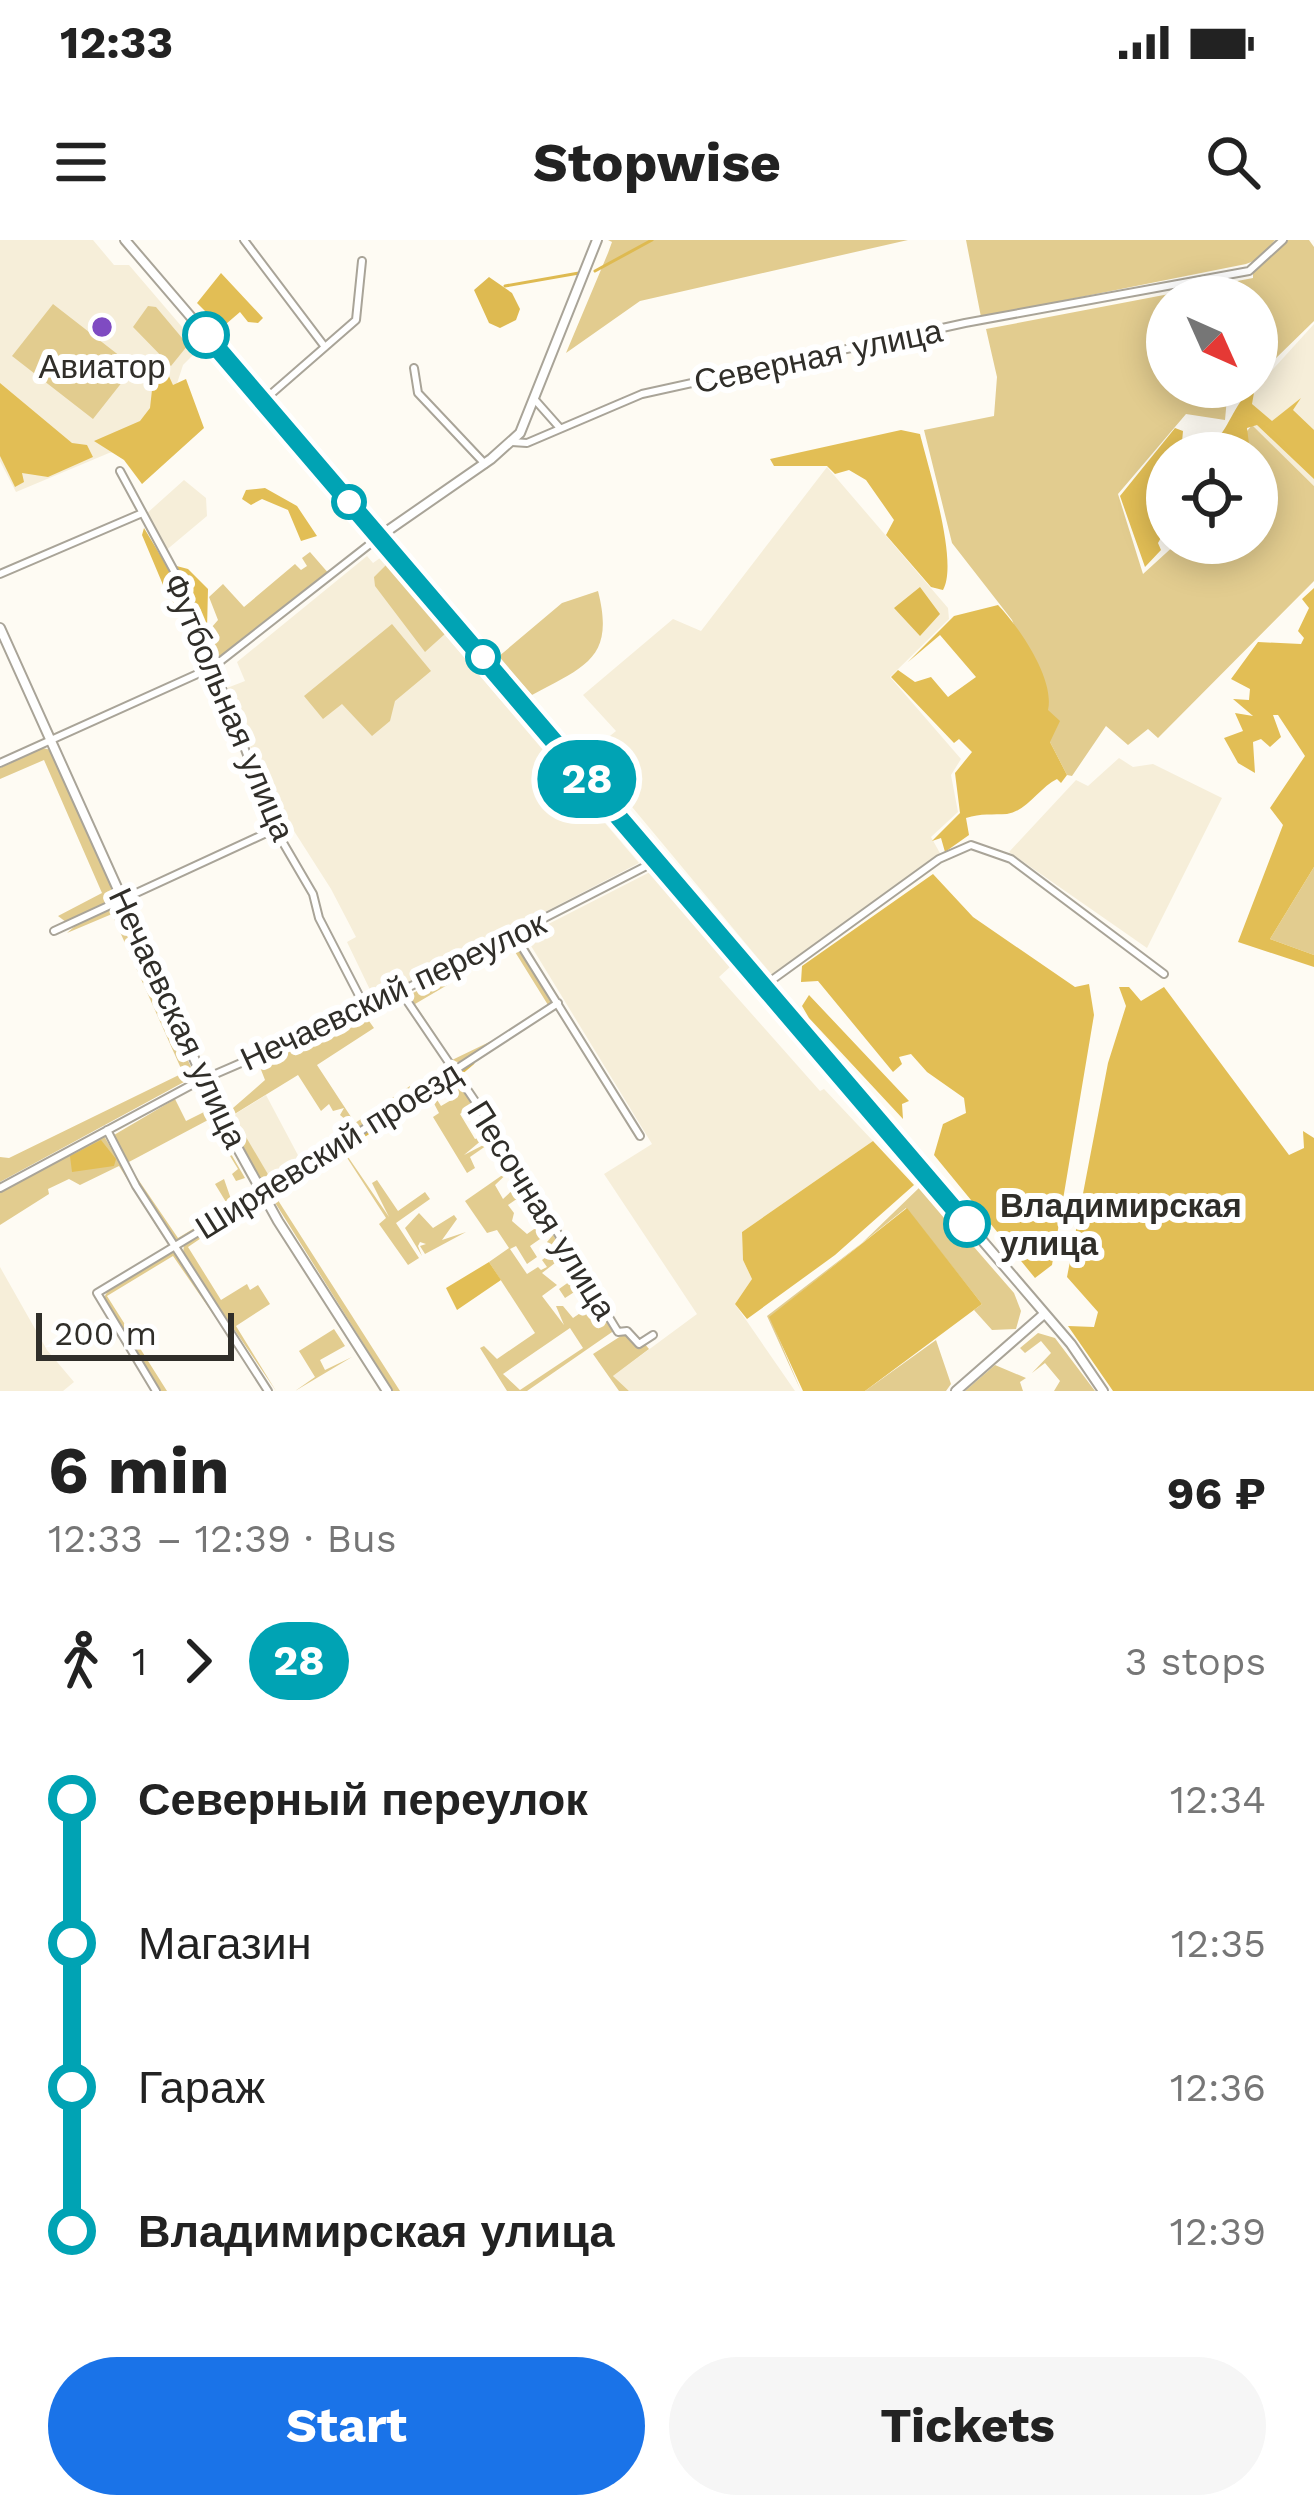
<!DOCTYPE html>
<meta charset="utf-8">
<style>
body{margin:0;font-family:"Work Sans",sans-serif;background:#f6f6f6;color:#222;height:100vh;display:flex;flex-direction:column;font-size:45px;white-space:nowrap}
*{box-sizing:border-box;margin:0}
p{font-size:39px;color:#767676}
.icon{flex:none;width:66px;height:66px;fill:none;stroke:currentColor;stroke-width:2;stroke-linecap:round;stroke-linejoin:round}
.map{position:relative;height:1151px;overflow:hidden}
.side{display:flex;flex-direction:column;background:#fff;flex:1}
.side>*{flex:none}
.badge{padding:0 24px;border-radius:39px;font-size:42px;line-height:78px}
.needle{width:78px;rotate:135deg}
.tools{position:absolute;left:1146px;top:36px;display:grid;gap:24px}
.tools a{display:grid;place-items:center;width:132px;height:132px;border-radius:50%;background:#fff;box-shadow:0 6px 30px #0003;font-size:60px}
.scale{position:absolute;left:36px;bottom:30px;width:198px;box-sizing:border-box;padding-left:12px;border:6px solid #302e29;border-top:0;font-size:33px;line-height:42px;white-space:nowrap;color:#302e29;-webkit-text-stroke:9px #fff;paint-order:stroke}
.map>.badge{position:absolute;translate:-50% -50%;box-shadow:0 0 0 6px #fff}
.legs{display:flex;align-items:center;gap:18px;height:132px;padding:0 48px;font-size:39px}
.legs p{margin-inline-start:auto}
.overview{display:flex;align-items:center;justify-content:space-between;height:204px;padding:0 48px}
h1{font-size:66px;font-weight:700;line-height:90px}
.cta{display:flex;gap:24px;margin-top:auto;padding:24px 48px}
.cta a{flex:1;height:138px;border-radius:72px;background:#1a73e8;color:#fff;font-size:48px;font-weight:700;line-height:138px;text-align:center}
.cta a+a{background:#f6f6f6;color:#222}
ul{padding:0 48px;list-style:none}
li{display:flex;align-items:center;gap:42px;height:144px;font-size:45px}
li i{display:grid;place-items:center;width:18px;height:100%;margin:0 15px;background:currentColor}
li i::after{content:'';width:30px;height:30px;margin:-15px;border:9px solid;border-radius:50%;background:#fff}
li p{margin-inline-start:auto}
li:first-child i{background:linear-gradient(#0000 50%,currentColor 0)}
li:last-child i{background:linear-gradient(currentColor 50%,#0000 0)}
.status{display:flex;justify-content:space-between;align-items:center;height:84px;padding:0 60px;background:#fff;direction:ltr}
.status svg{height:33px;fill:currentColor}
header{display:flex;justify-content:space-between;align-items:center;height:156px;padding:0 48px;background:#fff;font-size:54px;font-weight:700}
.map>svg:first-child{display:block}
.built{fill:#f6eed9}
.green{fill:#e2cc8f;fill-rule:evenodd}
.forest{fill:#e2be55}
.water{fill:#deba51}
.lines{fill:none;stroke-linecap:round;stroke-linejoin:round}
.stream{stroke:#deba51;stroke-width:3}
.street-casing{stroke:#a9a498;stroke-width:10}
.secondary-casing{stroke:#a9a498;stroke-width:12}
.street{stroke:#fff;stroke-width:6}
.secondary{stroke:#fff;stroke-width:8}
.line-1-casing{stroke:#fff;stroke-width:27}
.line-1{stroke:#00a3b4;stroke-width:18}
.poi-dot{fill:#7f4bc2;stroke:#fff;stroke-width:4.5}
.stop-1-dot{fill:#fff;stroke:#00a3b4;stroke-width:6}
.labels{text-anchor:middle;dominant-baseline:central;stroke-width:12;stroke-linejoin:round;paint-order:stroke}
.street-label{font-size:33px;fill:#302e29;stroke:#fff}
.poi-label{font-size:33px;fill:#302e29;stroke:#fff}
.stop-label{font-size:33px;font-weight:bold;fill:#302e29;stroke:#fff;text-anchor:start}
</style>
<div class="status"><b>12:33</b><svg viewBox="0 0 49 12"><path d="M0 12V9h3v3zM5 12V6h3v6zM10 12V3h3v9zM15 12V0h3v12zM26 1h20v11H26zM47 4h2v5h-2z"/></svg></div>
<header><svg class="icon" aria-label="menu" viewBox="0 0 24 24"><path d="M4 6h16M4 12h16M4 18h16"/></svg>Stopwise<svg class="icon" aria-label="search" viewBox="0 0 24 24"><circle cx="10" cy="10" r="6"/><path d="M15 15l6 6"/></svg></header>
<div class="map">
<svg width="1314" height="1151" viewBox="0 0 1314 1151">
<rect width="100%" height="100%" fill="#fefbf3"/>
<path class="built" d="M0 0H93L114 25H129L200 108 183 125 157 205 109 213 16 252 0 221Z
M1314 84V246L1236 170Z
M827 227 948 368 949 379 890 437 961 519 951 535 958 572 931 597 941 615 772 735 588 514 616 491 583 455 673 379 701 391Z
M184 240 206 258 207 276 164 312 145 275Z
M367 316 373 323 380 318 639 623 380 758 373 756 347 702 356 697 331 649 266 547 227 448 245 441 237 422Z
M1119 518 1133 527 1153 524 1222 558 1147 708 1009 612 1076 540 1088 546Z
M650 632 731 726 719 737 820 851 824 849 873 901 742 992 743 1020 752 1039 735 1064 795 1151H629L613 1136 697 1074 604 934 652 904 525 696Z
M266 855 300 919 299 925 272 941 232 876Z
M0 1027 47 1110 74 1142 63 1151H0Z"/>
<path class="green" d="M608 0H908L640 61 566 113 608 13 612 2Z
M966 0H1275L1259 19 1246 24 981 77Z
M1288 0H1309L1314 7V81L1273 121 1263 113 1257 118V57H1167V147H1228L1225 180 1186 174 1118 254 1143 334 1177 303H1257V213H1229L1252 185 1314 246V341L1158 498 1148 489 1128 505 1106 486 1072 536 1067 535 1050 502 1048 470 1012 380 952 303 924 190 994 176 997 137 986 89 1253 38V31Z
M53 64 134 127 93 179 12 116Z
M148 66 156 67 188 105 171 126 133 87Z
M310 312 330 335 216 422 205 395 218 380 209 357 223 344 244 367 295 324 301 330 307 326 302 318Z
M386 325 446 393 425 412 375 346 374 337Z
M598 351C615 418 586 426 532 455L498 417 562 363Z
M392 384 431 431 395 461 390 481 372 496 342 464 323 479 304 456Z
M43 508 51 510 115 653 113 661 66 682 58 676 102 653 44 520 0 539V528Z
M1314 627V715L1270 699Z
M119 666 195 836 0 942V917L9 918 183 833 112 674 67 693 82 680Z
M514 702 553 763 524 784 548 765 512 707 415 764 452 820 514 790 459 822 450 821 409 755Z
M364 774 374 788 317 825 355 883 410 846 415 854 351 896 347 889 352 885 340 875 344 868 333 871 329 864 321 871 298 835 233 875 272 941 337 895 341 902 264 946 229 879 233 868 265 840 258 822Z
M456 837 473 864 460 874 475 899 489 894 464 915 495 899 514 927 495 945 503 959 520 943 538 965 521 956 508 965 514 973 512 981 527 994 537 987 529 975 540 968 550 992 530 1006 537 1017 527 1024 516 1006 510 1009 527 1034 538 1027 541 1030 547 1027 542 1020 553 1012 547 1002 553 995 570 1023H555L542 1033 557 1045 542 1056 564 1085 556 1066H563L573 1078 595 1063 582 1047 565 1058 559 1049 580 1034 615 1090 527 1151H507L480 1108 484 1106 497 1119 535 1093 489 1022 509 1008 497 990 487 993 465 961 511 929 493 901 470 917 475 928 467 933 433 877 439 873 429 854 440 848 434 855 441 866 453 859 445 843ZM570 1088 583 1108 520 1150 503 1134Z
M175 859 186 881 206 871 245 938 236 941 232 934 238 929 208 880 127 923 178 998 229 967 215 944 224 939 232 962 255 947 258 953 177 1002H175C153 968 126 934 114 895Z
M104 896 169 1007 139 1024 168 1005 119 926 80 945 69 939 48 949 49 954 0 985V952Z
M342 908 389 977 372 943 377 940 398 971 425 952 430 959 396 983 419 1018 408 1025 379 984 386 978 342 910 274 954 400 1151H393L269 953Z
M921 946 1014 1053 1021 1071 1016 1089 992 1090 974 1070 982 1064 906 968 770 1077 801 1151 767 1076 862 1003Z
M253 963 188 1007 221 1060 247 1044 250 1050 258 1045 270 1064 236 1086 276 1151 183 1014 184 1004Z
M419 973 433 988 454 975 457 979 442 1000 466 992 425 1014 420 1006 426 1004 420 1002 418 1006 422 1016 405 988Z
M174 1010 266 1151 173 1016 107 1056 167 1151H159L103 1059 109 1049Z
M334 1089 345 1106 320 1120 325 1130 352 1117 295 1151 315 1137 299 1111Z
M1038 1093 1055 1098 1095 1151H1054L1060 1141 1045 1123 1032 1133 1051 1113 1041 1101 1025 1113 1020 1108Z
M624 1094 638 1107 644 1103 649 1109 613 1136 629 1151H619L593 1114Z
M936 1100 951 1144 946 1151H865Z
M995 1125 1026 1138 1020 1142 1023 1151H965Z"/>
<path class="forest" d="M221 33 263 78 258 83 248 82 240 72 226 84 217 83 197 63Z
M154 132H167L173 145 186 139 204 188 142 244 124 220 94 201 140 181 150 168Z
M0 143 72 203 87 205 93 217 48 237 22 233 24 242 15 247 0 216Z
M1255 147 1252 164 1272 181 1301 158 1293 170 1314 190V239L1257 185 1247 188 1249 204 1226 207 1223 213H1194L1197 196 1211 204C1230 191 1232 163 1255 147Z
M1175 188 1183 191 1181 213H1167V287L1158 303 1161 310 1145 327 1120 256Z
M901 190 920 194C928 227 959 322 943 350L931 347 886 295 894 280 866 240 849 230 835 234 827 226H774L770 219Z
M265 248 297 266 317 296 301 301 288 270 262 259 251 265 242 259 246 250Z
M144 288 165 323 188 329 208 349 207 389 196 398 166 352 142 295Z
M1314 348V627L1270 699 1314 715V727L1238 702 1283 585 1270 568 1305 516 1278 475H1273L1281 497 1270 507 1261 499 1253 502 1255 533 1238 523 1224 498 1243 491 1235 473 1253 476 1233 459 1249 460 1250 449 1231 439 1258 402 1301 404 1304 398 1298 391 1309 368 1302 359Z
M998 365C1019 387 1055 439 1048 470L1060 481 1050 502 1067 535 1061 543 1057 539C1040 547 1027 571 1007 574 993 575 981 573 966 578L969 595 945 612 941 598 932 601 960 573 955 533 972 512 959 499 954 503 891 437 898 430 915 442 931 437 948 457 976 437 940 395 908 422 954 376Z
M933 634 973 677 1075 747 1089 744 1094 775 1052 1025 1035 1038 934 915 943 884 966 873 964 858 927 832 911 814 899 817 902 824 893 832 818 741 801 742 802 726Z
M1119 747H1129L1141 761 1164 747 1289 915 1304 908 1303 891 1314 898V1151H1113L1068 1086 1094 1087 1098 1072 1067 1037 1108 823 1126 766Z
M809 755 909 861 902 864 903 879 809 778 802 766Z
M101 900 116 919 114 926 72 932 70 916Z
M873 901 914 945 835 1015 747 1079 735 1064 752 1039 743 1020 742 992Z
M907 968 982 1064 865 1151H803L769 1077Z
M489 1022 501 1040 457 1070 446 1048Z"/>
<path class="water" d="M489 37 512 53 520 69 516 80 500 88 489 83 474 50Z
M920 347 940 374 920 396 894 368Z"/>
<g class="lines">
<path class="stream" d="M595 31 652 0
M505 46 579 33
M461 833 473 823
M446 843 455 838
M430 854 439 848
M394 876 424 858
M351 904 390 879"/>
<g class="street-casing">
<path id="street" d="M244 0 325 107
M414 128 418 153 485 224
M263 161 356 80 362 21
M536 161 559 187
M512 202 527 203 642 154 965 83 1249 31 1283 0
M120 231 186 353 275 589 313 654 319 678 366 769
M0 334 140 274
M0 523 213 427 379 297
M54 691 275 589
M515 696 640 896
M765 745 939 619 971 605 1011 619 1164 734
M401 752 496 892 618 1092 627 1091 639 1104 653 1095
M107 890 136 946 268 1151
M0 948 197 842 366 769 658 620
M156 1151 97 1053 298 932 558 763"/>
</g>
<g class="secondary-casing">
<path id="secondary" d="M125 0 1071 1104 1103 1151
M380 296 491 219 520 193 597 0
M0 388 221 878 278 981 387 1151
M956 1151 1044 1074"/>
</g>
<use href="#street" class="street"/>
<use href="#secondary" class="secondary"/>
</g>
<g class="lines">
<g class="line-1-casing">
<path id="line-1" d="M206 95 967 984"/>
</g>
<use href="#line-1" class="line-1"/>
</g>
<circle class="poi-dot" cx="102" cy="87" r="12"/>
<g class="stop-1-dot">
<circle cx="206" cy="95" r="21"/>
<circle cx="349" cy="262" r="15"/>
<circle cx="483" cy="417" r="15"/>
<circle cx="967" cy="984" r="21"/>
</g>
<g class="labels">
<g class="street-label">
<text transform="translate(818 116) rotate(-12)">Северная улица</text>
<text transform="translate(229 467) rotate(67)">Футбольная улица</text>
<text transform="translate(393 751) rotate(-25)">Нечаевский переулок</text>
<text transform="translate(178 778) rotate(65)">Нечаевская улица</text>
<text transform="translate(328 910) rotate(-32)">Ширяевский проезд</text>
<text transform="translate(542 970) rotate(58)">Песочная улица</text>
</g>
<g class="poi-label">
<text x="102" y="126">Авиатор</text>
</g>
<g class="stop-label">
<text x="1000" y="965">Владимирская<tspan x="1000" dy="38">улица</tspan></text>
</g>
</g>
</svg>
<div class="tools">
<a><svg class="needle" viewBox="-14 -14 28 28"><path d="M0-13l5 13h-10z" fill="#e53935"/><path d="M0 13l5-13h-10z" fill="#767676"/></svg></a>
<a><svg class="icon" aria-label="locate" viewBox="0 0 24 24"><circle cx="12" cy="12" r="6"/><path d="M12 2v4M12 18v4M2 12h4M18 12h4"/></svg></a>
</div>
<div class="scale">200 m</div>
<b class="badge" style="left:587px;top:539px;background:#00a3b4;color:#fff">28</b>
</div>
<section class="side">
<div class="overview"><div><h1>6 min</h1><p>12:33 – 12:39 · Bus</p></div><b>96 ₽</b></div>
<div class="legs"><svg class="icon" aria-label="walk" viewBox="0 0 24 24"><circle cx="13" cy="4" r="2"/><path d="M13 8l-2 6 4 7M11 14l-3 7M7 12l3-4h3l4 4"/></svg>1<svg class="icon" aria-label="forward" viewBox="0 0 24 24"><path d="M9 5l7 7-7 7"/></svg><b class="badge" style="background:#00a3b4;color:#fff">28</b><p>3 stops</p></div>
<ul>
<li><i style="color:#00a3b4"></i><b>Северный переулок</b><p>12:34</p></li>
<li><i style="color:#00a3b4"></i><span>Магазин</span><p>12:35</p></li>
<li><i style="color:#00a3b4"></i><span>Гараж</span><p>12:36</p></li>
<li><i style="color:#00a3b4"></i><b>Владимирская улица</b><p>12:39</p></li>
</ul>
<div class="cta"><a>Start</a><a>Tickets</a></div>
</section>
